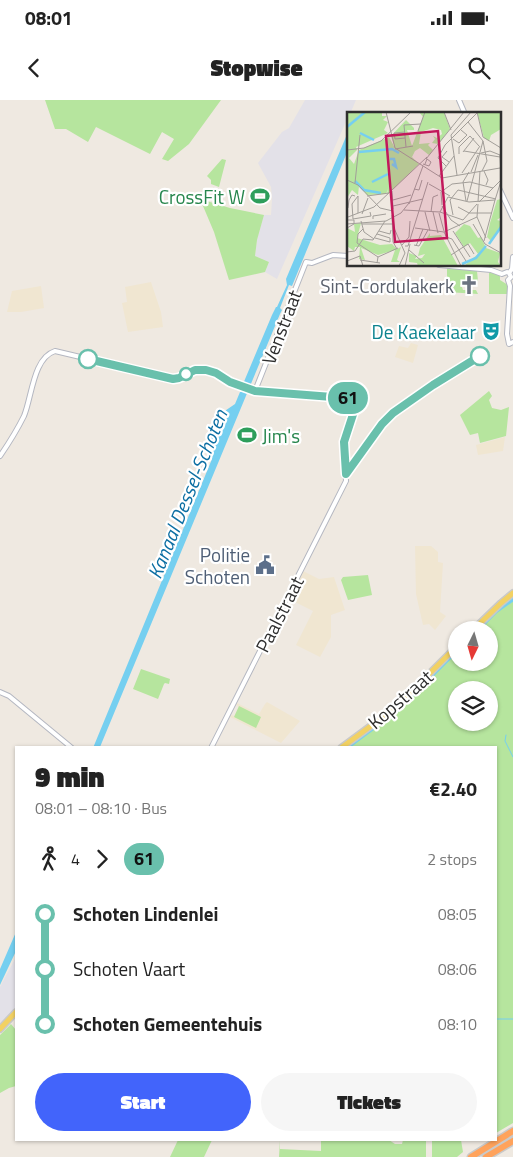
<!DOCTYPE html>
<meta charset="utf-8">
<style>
body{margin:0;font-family:"Titillium Web",sans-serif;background:#f6f6f6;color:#222;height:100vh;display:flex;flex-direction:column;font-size:19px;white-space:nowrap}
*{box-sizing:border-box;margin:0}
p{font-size:16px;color:#767676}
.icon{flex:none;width:28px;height:28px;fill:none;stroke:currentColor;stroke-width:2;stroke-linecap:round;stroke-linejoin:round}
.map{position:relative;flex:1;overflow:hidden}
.panel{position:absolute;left:15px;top:646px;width:482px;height:395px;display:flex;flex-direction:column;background:#fff;border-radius:0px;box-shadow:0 1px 4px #0004}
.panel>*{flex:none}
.badge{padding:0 10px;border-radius:16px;font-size:18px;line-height:32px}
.needle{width:32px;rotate:185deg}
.controls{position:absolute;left:448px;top:521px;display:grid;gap:10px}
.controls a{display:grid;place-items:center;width:50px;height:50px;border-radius:50%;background:#fff;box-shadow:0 1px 4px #0004;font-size:25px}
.map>.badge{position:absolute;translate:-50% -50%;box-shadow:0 0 0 2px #fff}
.legs{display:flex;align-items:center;gap:8px;height:55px;padding:0 20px;font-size:16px}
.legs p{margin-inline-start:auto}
.headline{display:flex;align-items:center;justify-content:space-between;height:85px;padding:0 20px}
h1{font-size:28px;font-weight:800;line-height:38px}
.action{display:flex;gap:10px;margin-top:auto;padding:10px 20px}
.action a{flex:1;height:58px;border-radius:30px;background:#4264fb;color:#fff;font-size:20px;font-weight:800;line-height:58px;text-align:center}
.action a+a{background:#f6f6f6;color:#222}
ul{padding:0 20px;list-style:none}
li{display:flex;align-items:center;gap:18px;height:55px;font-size:19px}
li i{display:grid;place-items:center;width:8px;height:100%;margin:0 6px;background:currentColor}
li i::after{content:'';width:12px;height:12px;margin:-6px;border:4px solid;border-radius:50%;background:#fff}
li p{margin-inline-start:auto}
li:first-child i{background:linear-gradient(#0000 50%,currentColor 0)}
li:last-child i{background:linear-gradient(currentColor 50%,#0000 0)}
.status{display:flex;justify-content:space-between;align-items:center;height:35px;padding:0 25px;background:#fff;direction:ltr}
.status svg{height:14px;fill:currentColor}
header{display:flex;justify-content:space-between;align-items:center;height:65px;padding:0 20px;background:#fff;font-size:22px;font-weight:800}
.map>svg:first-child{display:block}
.industrial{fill:#e3e1e8}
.education{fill:#f0e6d1}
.green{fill:#b6e59e;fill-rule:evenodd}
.water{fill:#75cff0}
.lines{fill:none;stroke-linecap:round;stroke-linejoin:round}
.stream{stroke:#75cff0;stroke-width:1}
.river{stroke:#75cff0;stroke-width:4.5}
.minor-casing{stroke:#b4b7c1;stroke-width:6}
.major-casing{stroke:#c9c9c9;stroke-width:8}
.highway-casing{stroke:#c9c9c9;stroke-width:9}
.minor{stroke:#fff;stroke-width:4}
.major{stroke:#f2d163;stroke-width:5}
.highway{stroke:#ffa35c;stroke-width:6}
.line-1-casing{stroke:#fff;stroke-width:11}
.line-1{stroke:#69c0ac;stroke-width:8}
.stop-1-dot{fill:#fff;stroke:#69c0ac;stroke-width:2.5}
.labels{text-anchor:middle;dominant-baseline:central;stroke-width:4.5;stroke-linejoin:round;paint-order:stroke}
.leisure-label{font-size:19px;fill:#27864d;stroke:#fff;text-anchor:end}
.worship-label{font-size:19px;fill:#5b616d;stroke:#fff;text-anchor:end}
.street-label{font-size:19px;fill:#2e2e2e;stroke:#fff}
.culture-label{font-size:19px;fill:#0d838f;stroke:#fff;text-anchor:end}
.service-label{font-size:19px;fill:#4e5e75;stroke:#fff;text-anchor:end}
.water-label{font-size:20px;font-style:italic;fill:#0d6fa3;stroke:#fff}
.inset-river{fill:none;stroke:#75cff0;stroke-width:2.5}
.inset-road{fill:none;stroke:#a29e99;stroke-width:1}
.view{fill:#c2185b;fill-opacity:0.15;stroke:#c2185b;stroke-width:2.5}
.inset-edge{fill:none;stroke:#2e2e2e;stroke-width:2.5}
</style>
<div class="status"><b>08:01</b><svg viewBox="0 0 49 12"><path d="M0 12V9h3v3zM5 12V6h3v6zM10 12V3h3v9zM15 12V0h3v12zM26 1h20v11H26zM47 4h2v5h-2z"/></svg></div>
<header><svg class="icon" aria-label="back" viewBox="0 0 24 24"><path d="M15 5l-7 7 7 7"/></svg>Stopwise<svg class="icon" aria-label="search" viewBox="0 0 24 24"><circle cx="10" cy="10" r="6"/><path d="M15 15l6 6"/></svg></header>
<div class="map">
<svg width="513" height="1057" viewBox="0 0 513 1057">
<rect width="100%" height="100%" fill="#efe9e1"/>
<path class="industrial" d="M305 0H356L350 14H348V17L277 179 265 172 269 162 255 156 257 140 264 115H271L272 99 271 87 258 63 282 32 289 28Z
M16 857V909L0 926V887Z"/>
<path class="education" d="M151 182 161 212 163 227 128 232 122 203 127 202 125 187Z
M41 186 44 208 21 212H7L12 191Z
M411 243 418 245 413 263 395 257 399 246 408 248Z
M505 337 503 351 478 355 476 345Z
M415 446H431L438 452V462L443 463 440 512 446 516 435 530 429 524 423 525 416 494Z
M303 471 319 479 334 477 345 510 331 515V537L320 557 296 545 313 511 289 499Z
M267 602 300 621 281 643 230 617 231 615 234 616 239 607 236 605 237 603 259 614 265 604Z"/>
<path class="green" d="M45 0H221L189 44 168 61 162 59 174 39 162 32 150 54 96 27 88 42 66 29H55Z
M222 59 226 60 219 87 211 84V80L207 76Z
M200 99 230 108 264 115 257 140 255 156 269 162 265 172 229 180 214 132Z
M447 168 477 171 478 181 463 182 460 186 462 187 463 190H476L478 194 447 192Z
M489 173H496L500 176V180L508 185V194H489Z
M489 291 492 296 489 300 492 308 501 310 509 307 506 336 480 343 478 333 470 335 460 315Z
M368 475 372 495 348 500 341 480 343 477Z
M513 495V1023L496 1033V648H346L390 615 456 550V562H489V530H476ZM456 590H489V622H456Z
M141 569 170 579 169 584 165 583 164 584 158 599 133 589Z
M239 606 261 617 256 628 234 617Z
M11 924 16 930V986L9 988 0 993V935Z
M178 1040H212L204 1057H170Z
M280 1040V1049L321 1051V1040H389L395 1044H402L403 1040H426V1057H279Z
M432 1040H461L463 1052 457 1057H432Z"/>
<path class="water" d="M348 32V50L292 186 289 185 280 208 282 210 280 214 100 647 93 648 212 359 208 336 209 332 216 317 235 304 240 292H241L244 285 243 284 272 215 276 207H277L287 185 286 179Z
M16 832V851L0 885V869Z"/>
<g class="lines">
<path class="stream" d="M506 635 505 641 513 657
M496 919H513"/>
<path class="river" d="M477 530 496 511 513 499
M346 648 397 610 456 551"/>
<g class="minor-casing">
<path id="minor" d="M459 0 465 14
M499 88 513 118
M513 157 512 169 509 173 511 177 508 180 510 186 507 234 509 244 513 242
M439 165 491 170 502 174 507 172 509 173
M255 291 306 162 312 163 333 155 348 156
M0 356C9 343 17 330 24 316 32 297 33 258 55 251L169 278H177L195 270 206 269 216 273 230 282 255 291 358 299 344 342 346 381 211 648
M0 592 9 596 72 648"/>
</g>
<g class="major-casing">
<path id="major" d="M473 530 501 503 513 493
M341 648 395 608 456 547
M0 929 16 912"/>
</g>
<g class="highway-casing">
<path id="highway" d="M471 1057 513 1031
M486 1057 513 1041"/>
</g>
<use href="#minor" class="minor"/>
<use href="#major" class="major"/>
<use href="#highway" class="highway"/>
</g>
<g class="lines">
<g class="line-1-casing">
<path id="line-1" d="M88 259 173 279 179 278 195 270H206L216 273 230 282 255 291 358 299 344 342 346 374 382 324 393 313 433 285 480 256"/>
</g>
<use href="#line-1" class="line-1"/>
</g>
<defs>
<g id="stadium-bare" transform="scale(1.5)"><path d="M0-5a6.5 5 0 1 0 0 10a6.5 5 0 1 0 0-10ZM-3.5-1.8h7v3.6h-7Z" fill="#2e9e5b" stroke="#fff" stroke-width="2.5" paint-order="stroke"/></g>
<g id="church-bare" transform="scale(1.5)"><path d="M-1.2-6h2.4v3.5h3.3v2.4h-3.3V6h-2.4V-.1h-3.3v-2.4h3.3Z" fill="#6b7280" stroke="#fff" stroke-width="2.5" paint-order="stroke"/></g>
<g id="theatre-bare" transform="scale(1.5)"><path d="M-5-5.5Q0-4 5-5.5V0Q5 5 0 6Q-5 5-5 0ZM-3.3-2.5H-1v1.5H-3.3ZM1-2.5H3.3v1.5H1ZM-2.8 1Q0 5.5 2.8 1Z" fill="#0f9aa8" stroke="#fff" stroke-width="2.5" paint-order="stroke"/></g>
<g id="civic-bare" transform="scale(1.5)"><path d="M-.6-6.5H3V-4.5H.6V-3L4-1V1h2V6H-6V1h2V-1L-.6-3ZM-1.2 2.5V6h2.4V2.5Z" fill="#5c6f8a" stroke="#fff" stroke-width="2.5" paint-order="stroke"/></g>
</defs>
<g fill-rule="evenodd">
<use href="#stadium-bare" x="260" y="96"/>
<use href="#church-bare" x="469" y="185"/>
<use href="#theatre-bare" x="491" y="231"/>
<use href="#stadium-bare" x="247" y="335"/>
<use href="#civic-bare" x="265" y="465"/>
</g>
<g class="stop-1-dot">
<circle cx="480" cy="256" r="9"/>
<circle cx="88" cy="259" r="9"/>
<circle cx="186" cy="274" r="6"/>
</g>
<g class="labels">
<g class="leisure-label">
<text x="245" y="96">CrossFit W</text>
<text x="262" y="335" text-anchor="start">Jim's</text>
</g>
<g class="worship-label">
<text x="454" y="185">Sint-Cordulakerk</text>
</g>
<g class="street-label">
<text transform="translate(281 227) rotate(-69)">Venstraat</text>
<text transform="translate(279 514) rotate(-63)">Paalstraat</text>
<text transform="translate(400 599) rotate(-41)">Kopstraat</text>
</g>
<g class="culture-label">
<text x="476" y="231">De Kaekelaar</text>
</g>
<g class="service-label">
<text x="250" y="454">Politie<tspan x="250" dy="22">Schoten</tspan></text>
</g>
<g class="water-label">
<text transform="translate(187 394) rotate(-68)">Kanaal Dessel-Schoten</text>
</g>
</g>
<g transform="translate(347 12)">
<rect width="154" height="154" fill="#efe9e1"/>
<path d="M0 0H35V4H40L36 8 41 10 37 18 41 21 9 35 10 38 2 46 7 52 12 38 42 25 48 36 44 24 59 8 67 16V18H60L65 34 76 5 72 0H97L103 17 91 32 85 31 88 27 86 24 90 26 95 22 94 18 86 16 74 20 72 32 83 31 81 33 86 38 82 43 73 36 68 39 65 45 72 52 40 83 41 77 39 82 20 83 12 74 11 83 5 78 0 86ZM130 0H154V17L144 23 142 29 137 26ZM154 87V105L150 108 154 109V115L144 129 140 125 143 111 150 88ZM14 111 10 126 33 133 45 132 50 137 54 135 50 148 53 150H44L48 138 31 143 14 136 18 148 12 147 13 135H8L7 139 0 134V116L8 120 7 112ZM117 112 123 114 131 126 134 125 139 136 153 141 151 150 154 154H117L131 142 123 131 117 135 108 121ZM83 121V124L94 123 111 154H71L70 151 62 150V141L70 144 68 147 75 146 78 142 71 144 73 136Z" fill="#b6e59e"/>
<path class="inset-river" d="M0 15 18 0M13 21 27 28M12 40 45 37 52 41M43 47H47L49 55 45 52M8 69 17 78 34 81M25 70 41 62M142 132 154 115M115 152 129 146 139 134"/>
<path class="inset-road" d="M39 0 48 36 73 52M97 0 104 18M130 0 136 25 154 36M71 19 78 0M58 20 47 21 48 27 58 26M106 27 112 31 120 23 114 18M59 35 57 13 74 12M48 37 66 34M0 38 17 36 34 29 64 0M100 39 95 45 102 50M117 39 153 45M116 40 127 26M134 41 143 39 153 43 154 63M112 42V35L123 24 132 34M79 47 117 0M73 52 95 66 153 56M76 52 82 54 84 50 80 47 78 52M99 54 91 46 98 33 130 1M135 59 140 49 136 29M137 59 141 68 139 73M124 60 131 43M115 61 133 34M110 63 104 23 124 0M92 64 107 44M0 68 11 73 33 96 46 99M8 71 13 23M82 72 103 84M67 77 72 78 75 68M45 79 46 97M11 84 5 92 6 107 24 104 23 100M11 84V101M20 84 42 81M46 88 64 83M148 88 154 69M119 89 116 70 122 60M120 89 136 29 121 10M131 90 133 59M132 90 154 68M62 92 76 54M131 92 130 105 139 126M95 93 94 80 105 72 123 70 146 76M46 94 76 87M95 94 104 108 113 114M111 95 122 101H145M1 96 2 88 5 83 8 84M57 98 93 100 116 108M78 100 83 119M84 100 86 85 91 83M86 100 91 121M93 100 101 85 122 90 148 88M92 101 97 119M15 102 21 86M45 103 46 130 50 137M106 103 103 88 111 78 149 87M1 105 27 95 80 45M26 107V104L39 102M0 108H7V112L0 116M116 108 130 92M14 109 17 120 27 127M0 112 39 109 54 101 62 91M15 112H47M126 112 138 132 154 141M47 116 58 141 52 154M68 116 97 120M16 117 11 122 10 131 31 145M32 119 43 122 44 118M106 119 123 145M97 120 114 154M97 120 130 105M99 125 105 127 119 149M28 126 43 130V126L30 122M137 129 148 88M55 133 62 125 63 109M67 133 72 134 81 118M58 134H61L81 70M69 134 76 117M62 138 77 151M0 140 8 139 16 127 26 128 38 109M104 143 121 132 127 142M13 148 33 151M0 149 13 144 16 154M30 151 31 145 51 136M58 154 63 132"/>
<path class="view" d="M91 19 100 126 48 130 39 24Z"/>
<rect width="154" height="154" class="inset-edge"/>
</g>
</svg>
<div class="controls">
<a><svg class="needle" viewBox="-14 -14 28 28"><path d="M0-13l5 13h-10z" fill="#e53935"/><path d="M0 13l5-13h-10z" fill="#767676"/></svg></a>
<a><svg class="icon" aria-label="layers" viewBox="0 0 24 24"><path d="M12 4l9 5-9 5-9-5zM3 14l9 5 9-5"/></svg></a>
</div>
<b class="badge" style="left:348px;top:298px;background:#69c0ac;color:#111">61</b>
<section class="panel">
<div class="headline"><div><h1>9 min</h1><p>08:01 – 08:10 · Bus</p></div><b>€2.40</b></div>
<div class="legs"><svg class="icon" aria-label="walk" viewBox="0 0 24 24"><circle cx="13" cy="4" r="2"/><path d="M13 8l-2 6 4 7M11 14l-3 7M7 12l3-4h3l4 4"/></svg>4<svg class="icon" aria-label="forward" viewBox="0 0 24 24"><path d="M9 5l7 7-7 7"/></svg><b class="badge" style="background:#69c0ac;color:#111">61</b><p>2 stops</p></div>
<ul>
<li><i style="color:#69c0ac"></i><b>Schoten Lindenlei</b><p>08:05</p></li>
<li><i style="color:#69c0ac"></i><span>Schoten Vaart</span><p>08:06</p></li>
<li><i style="color:#69c0ac"></i><b>Schoten Gemeentehuis</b><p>08:10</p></li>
</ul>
<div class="action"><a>Start</a><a>Tickets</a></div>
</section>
</div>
